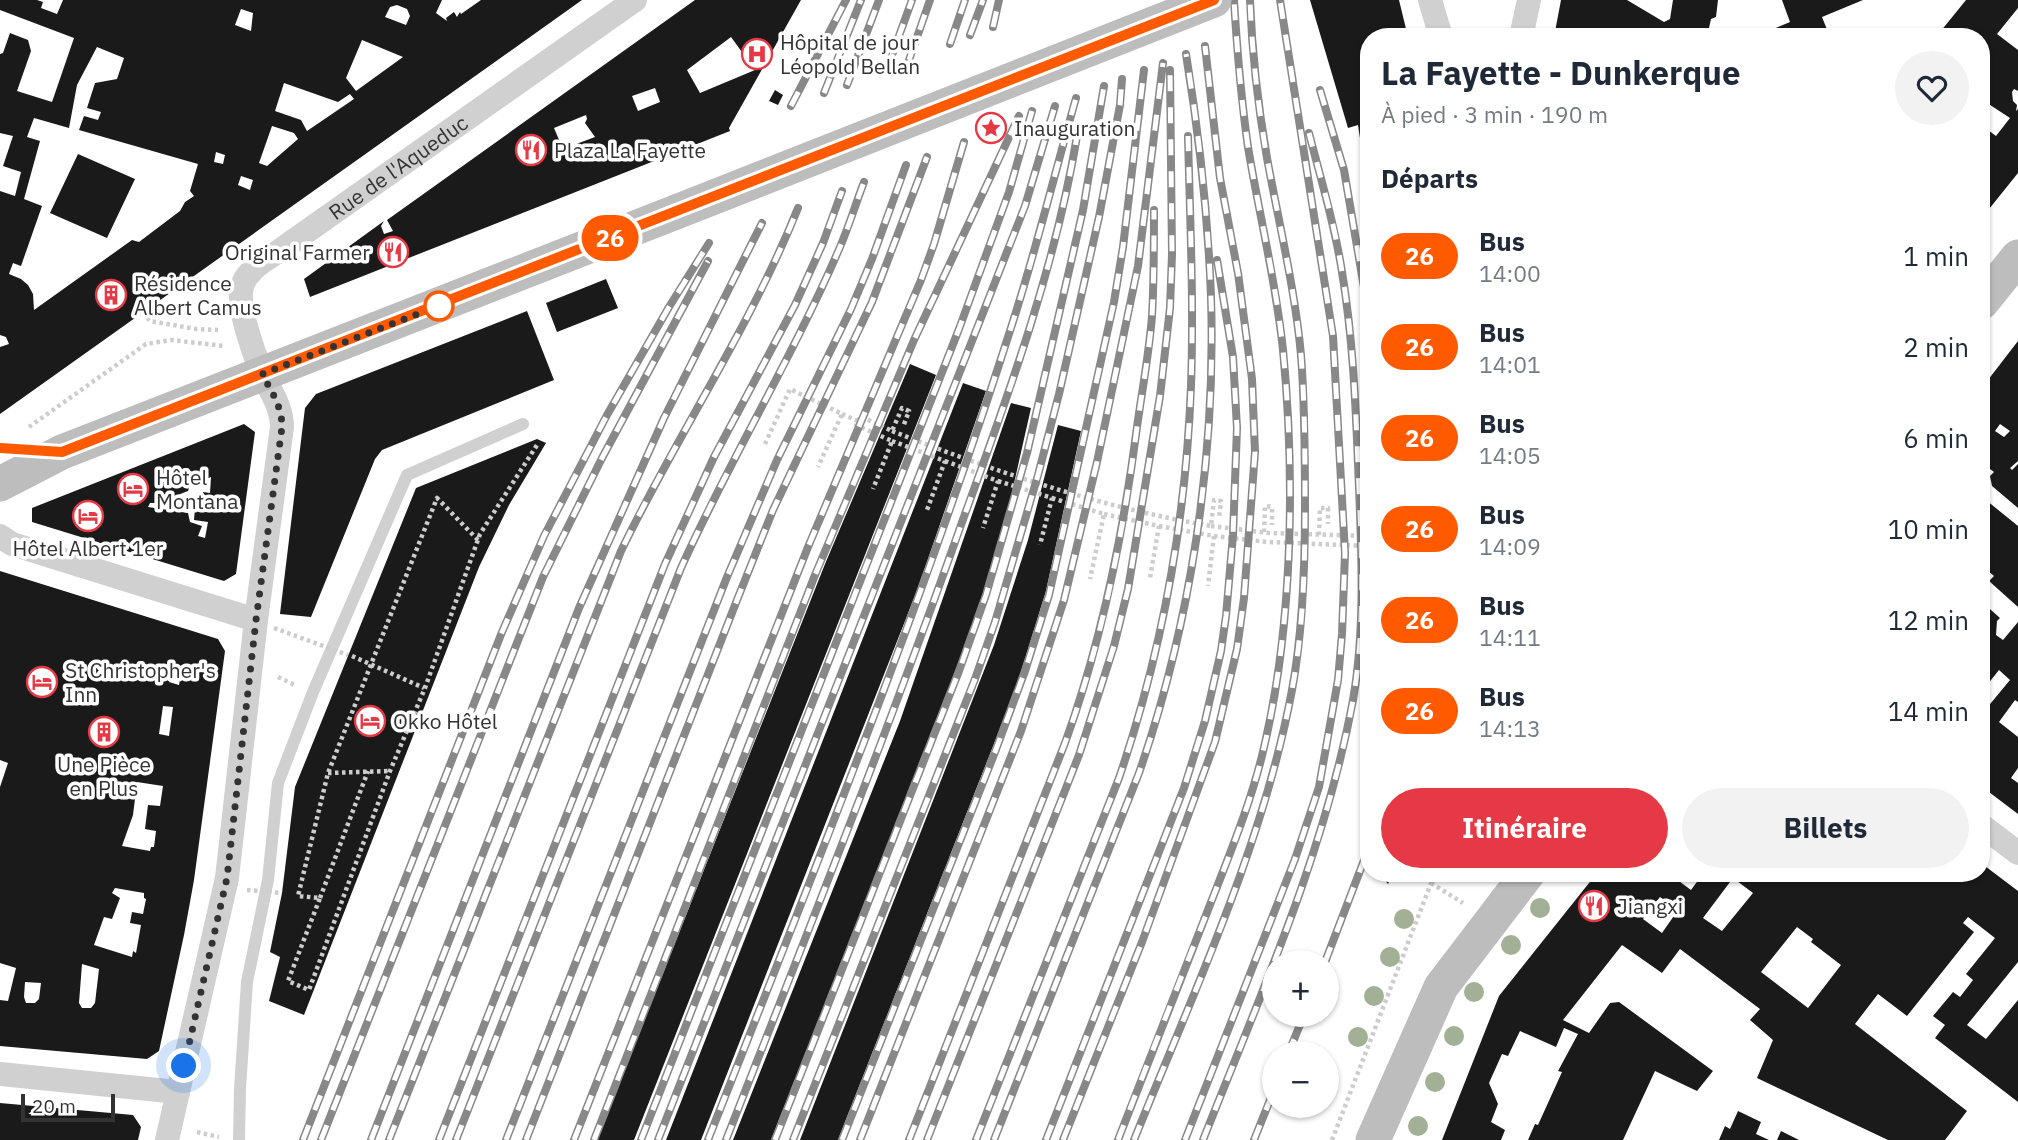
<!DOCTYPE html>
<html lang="fr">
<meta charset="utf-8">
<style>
body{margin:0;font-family:"IBM Plex Sans",sans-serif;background:#f2f2f3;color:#1f2937;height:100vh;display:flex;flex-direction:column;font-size:26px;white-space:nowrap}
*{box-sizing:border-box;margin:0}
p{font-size:23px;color:#747a83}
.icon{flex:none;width:38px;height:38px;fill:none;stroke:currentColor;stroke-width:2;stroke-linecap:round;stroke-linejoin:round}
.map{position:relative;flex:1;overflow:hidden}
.side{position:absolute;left:1360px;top:28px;width:630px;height:854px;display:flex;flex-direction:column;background:#fff;border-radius:28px;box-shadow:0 2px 5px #0004}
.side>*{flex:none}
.badge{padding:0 14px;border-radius:23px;font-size:24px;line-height:46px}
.controls{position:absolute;left:1262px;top:950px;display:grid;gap:14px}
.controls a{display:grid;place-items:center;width:77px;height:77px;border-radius:50%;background:#fff;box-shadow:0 2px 5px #0004;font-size:35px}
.scale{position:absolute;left:21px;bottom:18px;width:94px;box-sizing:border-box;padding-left:7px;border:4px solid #333;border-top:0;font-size:19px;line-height:24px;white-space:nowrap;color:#333;-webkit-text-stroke:5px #fff;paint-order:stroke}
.you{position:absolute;width:35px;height:35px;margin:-18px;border:5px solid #fff;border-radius:50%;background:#1a73e8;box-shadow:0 0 0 10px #1a73e833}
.map>.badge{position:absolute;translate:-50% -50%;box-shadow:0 0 0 4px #fff}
h2{padding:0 21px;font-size:26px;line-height:63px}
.round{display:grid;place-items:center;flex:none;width:74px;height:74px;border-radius:37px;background:#f2f2f3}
.summary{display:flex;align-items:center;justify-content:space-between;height:119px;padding:0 21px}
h1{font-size:33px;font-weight:700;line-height:52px}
.action{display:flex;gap:14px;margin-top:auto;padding:14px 21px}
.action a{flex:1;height:80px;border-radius:42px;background:#e63946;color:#fff;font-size:28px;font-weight:700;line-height:80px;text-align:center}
.action a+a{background:#f2f2f3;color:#1f2937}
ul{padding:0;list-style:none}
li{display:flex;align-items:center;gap:21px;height:91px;padding:0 21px}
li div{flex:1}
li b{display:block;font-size:26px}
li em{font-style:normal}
li .badge{min-width:77px;font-weight:700;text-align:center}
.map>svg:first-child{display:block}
.building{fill:#1a1a1a;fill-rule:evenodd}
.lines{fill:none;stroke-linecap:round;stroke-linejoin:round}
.path{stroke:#cdcdcd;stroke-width:4.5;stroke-dasharray:3.5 3.5;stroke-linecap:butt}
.lane{stroke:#d0d0d0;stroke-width:12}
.street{stroke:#d0d0d0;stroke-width:24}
.secondary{stroke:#bdbdbd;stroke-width:35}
.rail-casing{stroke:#888;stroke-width:8}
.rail{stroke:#fff;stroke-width:5;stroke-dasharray:16;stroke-linecap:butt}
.path-bridge{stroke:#cdcdcd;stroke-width:4.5;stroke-dasharray:3.5 3.5;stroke-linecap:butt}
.secondary-bridge{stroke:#bdbdbd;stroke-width:35}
.tree{fill:#a2b095}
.line-casing{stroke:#fff;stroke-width:16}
.line{stroke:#ff5a00;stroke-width:10}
.walk{stroke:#333;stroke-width:7;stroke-dasharray:0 12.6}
.stop-dot{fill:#fff;stroke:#ff5a00;stroke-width:3.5}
.labels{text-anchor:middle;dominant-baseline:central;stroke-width:7;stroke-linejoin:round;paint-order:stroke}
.poi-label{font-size:21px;fill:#333;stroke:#fff;text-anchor:start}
.street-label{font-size:21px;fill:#333;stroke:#fff}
</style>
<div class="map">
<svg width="2018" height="1140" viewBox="0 0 2018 1140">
<rect width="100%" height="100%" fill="#fff"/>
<path class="building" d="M0 0H37L43 2 41 8 57 14 63 0H442L436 13 447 21 446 18 454 12 457 17 460 12 461 14 481 0H582L0 414V347L9 344 6 337 0 335V191L15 196 21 172 3 166 13 136 0 133V54L3 53 10 33 28 40 31 51 17 91 52 102 74 38 0 10ZM397 5 407 9 410 16 406 25 385 17 390 7ZM241 9 253 13 251 31 235 25ZM362 40 403 57 356 91 346 78ZM97 47 124 58 117 79 95 83 87 108 101 112 98 120 84 116 79 130 198 164 190 191 194 196 185 202 180 211 139 242 132 240 34 310 33 294 28 285 21 279 9 274 13 263 21 266 42 206 24 199 40 141 27 137 34 118 69 128 77 85ZM284 83 338 102 350 94 354 99 307 131 301 120 275 111ZM272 126 294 133 298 139 267 166 259 163ZM216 152 225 155 223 164 214 162ZM241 176 253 180 250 190 238 185Z
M695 0H801L729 128 730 131 310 297 304 279 384 221 381 226 384 234 393 231 387 220ZM731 37 755 70 700 93 687 70ZM655 88 660 102 638 111 632 96ZM586 115 587 119 585 123 595 137 563 149 554 128Z
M1310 0H1399L1408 37H1368V191L1358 125 1348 128Z
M1561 0H1627L1664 22 1670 19 1673 0H1718L1716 17 1711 19 1709 28 1714 37H1554Z
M1782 0H1863L1822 17 1830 37H1754L1790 22Z
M1966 0H2018V8L1997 34 2018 50V91L2014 89 2012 92 2013 101 2017 105 2016 111 2018 109V173L1981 219V132L1988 130 1996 136 2010 118 1981 99V66L1984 68 1988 63 1987 54 1981 48V37H1966L1964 31 1960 37H1936Z
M775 90 783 95 778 105 769 101Z
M78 154 135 179 107 238 50 213Z
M606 279 618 308 557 332 546 303Z
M527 311 554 380 382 450 375 459 311 617 280 614 305 408 316 394Z
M2018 341V461L2010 468 2012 470 2018 464V508L1992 486 1990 476 1994 472 1990 469 1981 480V389ZM2000 424 2010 431 2004 437 1995 431Z
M910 364 936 375 634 1140H597L825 564Z
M963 383 986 391 918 588 701 1140H666Z
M1011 403 1031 408 1001 541 945 703 771 1140H733L900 721Z
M244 424 255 432 236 574 224 581 32 522V508ZM211 477 210 493 203 492V497L196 496 194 520 208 522 205 538 198 536 202 526 190 522 188 513 148 507 150 503H157L188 491 190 486Z
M1058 425 1081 431 1046 591 1016 688 838 1140H800L994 645 1028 540Z
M537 439 546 443 509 505 479 567 304 1015 269 1001 280 957 270 952 282 893 295 787 416 488Z
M1981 496 2018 526V607L1989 581 1994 576 1981 565V553L1984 550 1981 547Z
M0 571 218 639 225 651 194 880 184 935 159 1051 147 1059 0 1046V1000L8 1001 16 968 0 963V787L8 763 0 760ZM175 666 182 667 179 685 169 682ZM163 706 173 707 169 736 159 734ZM137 782 163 786 160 806 148 805 145 829 156 831 154 847H151L150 851 122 846 133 815ZM115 888 144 893V898L146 899 143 914 132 912 130 923 141 925 136 953 133 951 132 957 94 945 104 917 112 919 120 898 112 893ZM82 964 99 969 95 1003 91 1008H82L79 1003ZM25 982 41 983 39 999 35 1003H26L24 997Z
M1981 601 2000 618 1997 621 1996 635 2003 640 2018 622V702L2015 700 1999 722 2018 737V768L2011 778 2018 783V814L1981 786V715L2010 680 1999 670 1983 690 1981 688Z
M1981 863 2018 891V962L1967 1025 1986 1039 2018 1000V1102L1935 1038 1945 1025 1933 1016 1953 992 1960 997 1973 980 1966 974 1995 938 1968 917 1963 923 1974 932 1907 1016 1878 994 1855 1024 1967 1111 1945 1140H1888L1757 1078 1773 1040 1750 1020 1760 1009 1680 949 1662 973 1622 945 1563 1020 1589 1033 1610 1003 1619 1002 1713 1071 1697 1091 1655 1071 1623 1140H1528L1535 1124 1538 1125 1562 1072 1558 1071 1578 1034 1564 1028 1556 1047 1520 1031 1508 1056 1502 1054 1489 1083 1498 1104 1491 1122 1505 1130 1501 1140H1442L1499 996 1597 873H1668L1691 890 1699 879 1698 873H1981ZM1733 878 1753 893 1722 931 1703 918ZM1660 897 1678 910 1662 933 1643 919ZM1797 927 1813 939 1811 942 1841 965 1808 1008 1761 972Z
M1379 873H1393L1388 884Z
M0 1103 133 1115 141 1127 138 1140H0Z
M1738 1111 1761 1122 1756 1134 1769 1140H1719L1725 1126 1730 1129Z
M1781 1131 1799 1140H1777Z"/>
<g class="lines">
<path class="path" d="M116 290 120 292
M143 312 150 321 196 329 218 330
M842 414 858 421 856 425 892 441 873 489
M858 421 860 416 892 431 902 408 909 411 903 427
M29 427 146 344 171 340 224 346
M892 431C996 472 1100 507 1211 526L1214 500 1221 501 1219 518
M892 441 945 461 927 510
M765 444 790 389 842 414 818 467
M945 461 998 481 983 528
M998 481 1052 498 1040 545
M1052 498 1104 514 1090 579
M1104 514 1159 526 1150 578
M1159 526 1214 536 1208 586
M1211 526 1269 533 1368 536
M1264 532 1265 506 1272 507V525
M1319 535 1320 508H1328V524
M1214 536 1268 542 1368 546
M478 540 437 498 328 773 298 896 320 898 288 981 309 990 390 771 425 688 480 534 537 445
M352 656 424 688
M278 677 295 685
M328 773 390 771
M1431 883 1463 903
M320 898 368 771
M197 1132 219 1137
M1332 1140 1435 873"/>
<path class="lane" d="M0 448 44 451
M239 1140 240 1089 247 982 268 880 278 783 313 692 407 475 523 424"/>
<g class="street">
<path d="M1430 0 1441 37"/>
<path d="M1521 37 1529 0"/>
<path d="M0 536 12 544 256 620"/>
<path d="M1981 825 2018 853"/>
<path d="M0 1074 178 1092"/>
<path id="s1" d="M167 1140 227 878 256 620 282 427C282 408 272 394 264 377 256 361 241 316 241 299 240 291 243 280 249 274 256 264 269 258 279 251L635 0"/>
</g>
<path class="secondary" d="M1981 303 2018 257
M0 484 62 452 676 212
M1373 1140 1441 987 1528 873"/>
<g class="rail-casing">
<path id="rail" d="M993 27 999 0
M970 35 983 0
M950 44 965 0
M909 60 930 0
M887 69 912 0
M847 85 879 0
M1320 90 1344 170 1368 311
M824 93 861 0
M791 106 846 0
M1325 962 1368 850
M1288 1054 1304 1015
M303 1140 502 632 544 536 607 415 669 307 709 243
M321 1140 543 577 602 458 708 261
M371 1140 579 608 664 418 762 223
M389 1140 621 551C677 435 750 328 798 208
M439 1140 665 564 714 457 795 305 823 243 842 191
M456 1140 681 568C730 459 793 357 840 247 849 226 856 203 864 182
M506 1140 727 577 777 460 851 309 872 259 906 165
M526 1140 737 600 773 510 872 302 927 157
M574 1140 808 547 921 280 934 244 964 142
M594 1140 815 575 914 340 1019 116
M641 1140 959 329 1009 192 1032 111
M658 1140 1025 206 1055 106
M708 1140C816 866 927 593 1016 312 1038 242 1056 169 1076 98
M726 1140C806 936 888 732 961 525 1007 398 1055 270 1077 136
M775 1140 959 671 986 595 1027 453 1083 210 1104 86
M793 1140 975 679 995 622 1038 475 1059 394 1099 217 1120 105 1122 79
M842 1140 995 752 1025 671 1049 595 1114 302 1123 247 1144 70
M860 1140 1021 731 1064 600 1097 462 1138 266 1163 63
M909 1140 1065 743C1102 641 1123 536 1137 427 1142 391 1149 354 1152 316 1154 281 1154 246 1154 210
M927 1140 1079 755 1114 646 1128 589 1160 396 1170 308 1172 254 1170 70
M976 1140 1119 778C1162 652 1186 519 1191 386 1194 303 1190 219 1188 136
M994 1140 1139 773C1191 623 1216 456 1211 297 1208 216 1199 134 1186 54
M1046 1140 1184 788 1205 721 1221 651 1226 616 1233 535 1237 428 1233 357 1217 260
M1063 1140 1142 942 1215 742 1237 649 1244 598 1255 452 1252 379 1238 273 1220 178 1205 46
M1118 1140C1147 1065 1176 990 1206 915 1228 858 1252 802 1265 743 1293 621 1295 474 1283 350 1276 281 1259 214 1248 147 1241 98 1237 49 1234 0
M1134 1140C1193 993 1263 846 1292 690 1303 631 1305 569 1305 508 1305 457 1305 406 1301 355 1295 289 1279 224 1267 158 1258 106 1252 53 1250 0
M1185 1140 1295 859 1319 787 1338 680 1342 634 1345 553 1333 336 1280 0
M1203 1140C1260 996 1325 852 1353 700 1365 631 1362 558 1359 488 1356 416 1354 344 1342 272 1335 225 1321 180 1309 133
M1254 1140 1274 1090"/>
</g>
<use href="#rail" class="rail"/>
<path class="path-bridge" d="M274 628 348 655
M247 890 282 893"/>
<path class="secondary-bridge" d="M676 212 1214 0"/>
</g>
<g class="tree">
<circle cx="1540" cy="908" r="10"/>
<circle cx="1404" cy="919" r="10"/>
<circle cx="1511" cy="945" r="10"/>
<circle cx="1390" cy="957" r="10"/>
<circle cx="1474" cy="992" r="10"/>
<circle cx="1374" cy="996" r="10"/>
<circle cx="1454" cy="1036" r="10"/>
<circle cx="1358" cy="1037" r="10"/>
<circle cx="1435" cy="1082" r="10"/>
<circle cx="1418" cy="1126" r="10"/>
</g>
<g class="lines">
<g class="line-casing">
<path id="line" d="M0 448 62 452 1214 0"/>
</g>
<use href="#line" class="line"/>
<path class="walk" d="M184 1066 227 878 256 620 282 427C282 407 272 392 262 374L441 305 439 306"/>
</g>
<defs>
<g id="hospital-ring" transform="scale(1.575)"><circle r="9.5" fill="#fff" stroke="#e63946" stroke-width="1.5"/><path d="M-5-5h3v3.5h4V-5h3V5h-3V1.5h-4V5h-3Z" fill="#e63946"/></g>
<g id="sight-ring" transform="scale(1.575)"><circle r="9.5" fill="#fff" stroke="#e63946" stroke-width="1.5"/><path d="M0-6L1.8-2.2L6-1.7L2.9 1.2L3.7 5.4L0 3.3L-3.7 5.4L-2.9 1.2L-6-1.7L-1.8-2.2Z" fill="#e63946"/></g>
<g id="restaurant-ring" transform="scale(1.575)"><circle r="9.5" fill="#fff" stroke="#e63946" stroke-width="1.5"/><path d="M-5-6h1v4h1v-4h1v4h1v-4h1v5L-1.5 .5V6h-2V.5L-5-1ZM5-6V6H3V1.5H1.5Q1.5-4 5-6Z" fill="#e63946"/></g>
<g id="building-ring" transform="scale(1.575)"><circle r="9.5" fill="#fff" stroke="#e63946" stroke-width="1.5"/><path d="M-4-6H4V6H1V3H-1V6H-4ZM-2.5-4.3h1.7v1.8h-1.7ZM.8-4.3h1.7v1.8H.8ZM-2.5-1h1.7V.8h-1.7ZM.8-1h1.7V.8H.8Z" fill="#e63946"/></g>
<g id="hotel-ring" transform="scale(1.575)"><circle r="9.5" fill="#fff" stroke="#e63946" stroke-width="1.5"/><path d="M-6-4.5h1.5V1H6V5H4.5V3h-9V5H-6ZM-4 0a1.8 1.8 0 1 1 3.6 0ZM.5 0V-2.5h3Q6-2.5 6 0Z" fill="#e63946"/></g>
</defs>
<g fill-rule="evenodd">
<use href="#hospital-ring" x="757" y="54"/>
<use href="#sight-ring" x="991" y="128"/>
<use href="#restaurant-ring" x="531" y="150"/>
<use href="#restaurant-ring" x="393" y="252"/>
<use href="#building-ring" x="111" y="295"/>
<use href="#hotel-ring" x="133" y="489"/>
<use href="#hotel-ring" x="88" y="516"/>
<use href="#hotel-ring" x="42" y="682"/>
<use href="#hotel-ring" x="370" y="721"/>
<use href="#building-ring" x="104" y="732"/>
<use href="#restaurant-ring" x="1594" y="906"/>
</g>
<circle class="stop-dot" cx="439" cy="306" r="14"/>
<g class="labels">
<g class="poi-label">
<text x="780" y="42">Hôpital de jour<tspan x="780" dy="24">Léopold Bellan</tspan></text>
<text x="1014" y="128">Inauguration</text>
<text x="554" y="150">Plaza La Fayette</text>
<text x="370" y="252" text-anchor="end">Original Farmer</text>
<text x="134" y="283">Résidence<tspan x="134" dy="24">Albert Camus</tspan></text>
<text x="156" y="477">Hôtel<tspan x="156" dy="24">Montana</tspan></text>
<text x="88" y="548" text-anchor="middle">Hôtel Albert 1er</text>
<text x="65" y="670">St Christopher's<tspan x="65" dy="24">Inn</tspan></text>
<text x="393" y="721">Okko Hôtel</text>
<text x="104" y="764" text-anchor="middle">Une Pièce<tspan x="104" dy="24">en Plus</tspan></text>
<text x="1617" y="906">Jiangxi</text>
</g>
<g class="street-label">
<text stroke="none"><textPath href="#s1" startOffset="1069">Rue de l'Aqueduc</textPath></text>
</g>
</g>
</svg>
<div class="controls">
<a>+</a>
<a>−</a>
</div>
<div class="scale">20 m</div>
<div class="you" style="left:184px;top:1066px"></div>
<b class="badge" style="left:610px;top:238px;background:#ff5a00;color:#fff">26</b>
<section class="side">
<div class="summary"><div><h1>La Fayette - Dunkerque</h1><p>À pied · 3 min · 190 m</p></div><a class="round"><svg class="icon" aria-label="heart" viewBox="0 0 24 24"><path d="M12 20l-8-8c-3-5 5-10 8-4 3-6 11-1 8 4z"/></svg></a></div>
<h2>Départs</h2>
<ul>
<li><span class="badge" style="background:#ff5a00;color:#fff">26</span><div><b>Bus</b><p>14:00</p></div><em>1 min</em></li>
<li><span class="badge" style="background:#ff5a00;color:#fff">26</span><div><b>Bus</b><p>14:01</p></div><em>2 min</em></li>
<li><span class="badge" style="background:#ff5a00;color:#fff">26</span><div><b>Bus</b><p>14:05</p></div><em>6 min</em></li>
<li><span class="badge" style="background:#ff5a00;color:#fff">26</span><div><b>Bus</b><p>14:09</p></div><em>10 min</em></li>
<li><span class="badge" style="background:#ff5a00;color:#fff">26</span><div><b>Bus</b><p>14:11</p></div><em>12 min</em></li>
<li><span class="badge" style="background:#ff5a00;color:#fff">26</span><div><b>Bus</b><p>14:13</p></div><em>14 min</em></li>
</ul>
<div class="action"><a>Itinéraire</a><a>Billets</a></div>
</section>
</div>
